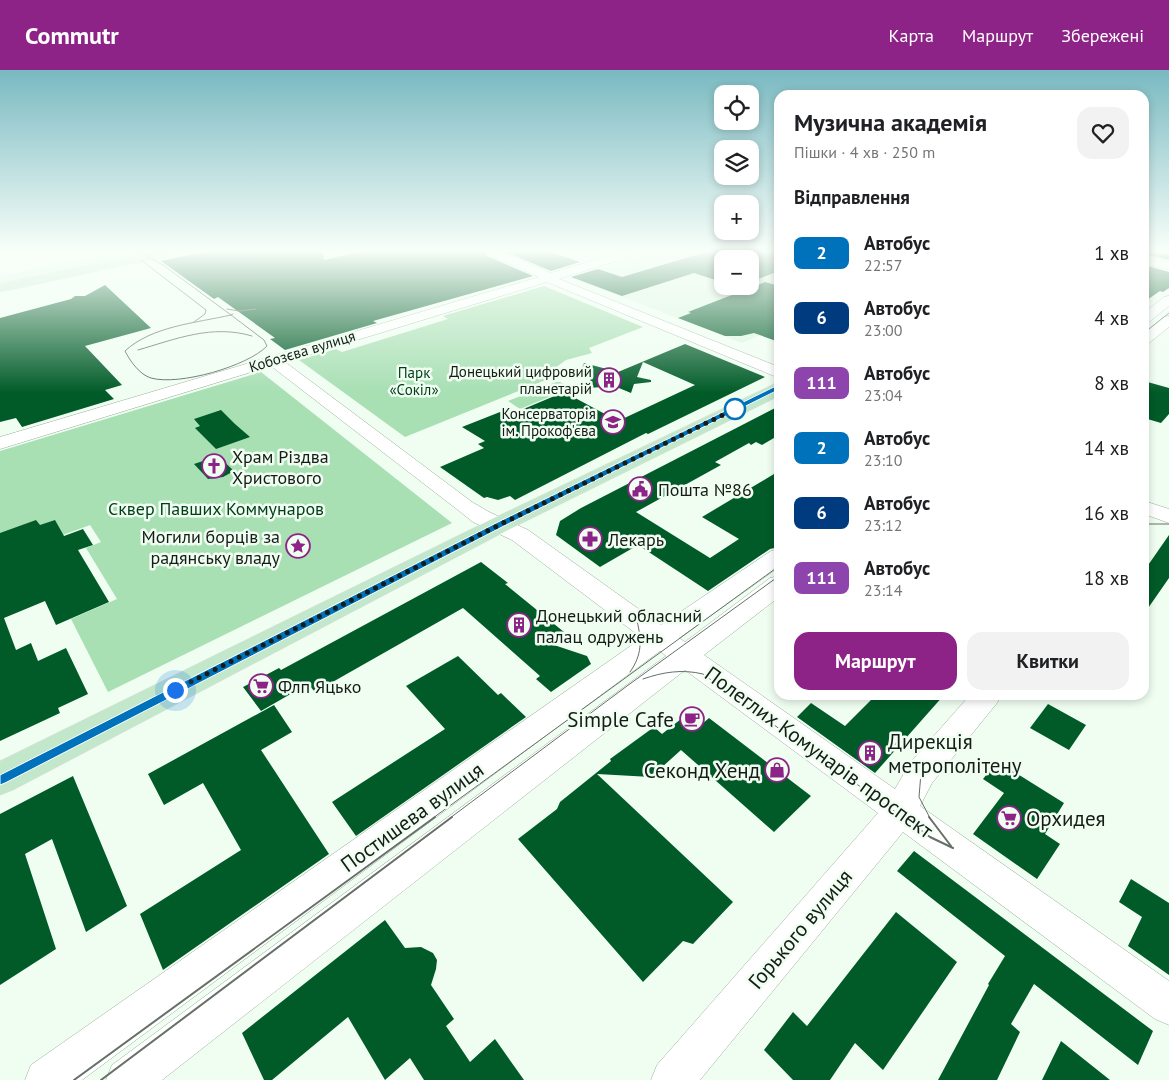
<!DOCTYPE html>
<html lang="uk">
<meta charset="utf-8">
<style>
body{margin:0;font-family:"PT Sans",sans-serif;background:#f2f2f2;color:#202124;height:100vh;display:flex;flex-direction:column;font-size:19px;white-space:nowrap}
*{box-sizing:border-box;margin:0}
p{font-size:16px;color:#757577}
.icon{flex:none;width:28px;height:28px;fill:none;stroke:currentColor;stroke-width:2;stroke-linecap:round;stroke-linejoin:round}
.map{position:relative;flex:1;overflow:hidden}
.drawer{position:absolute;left:774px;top:20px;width:375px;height:610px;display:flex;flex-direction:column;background:#fff;border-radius:15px;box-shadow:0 2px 8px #0003}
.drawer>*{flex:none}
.badge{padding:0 10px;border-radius:8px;font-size:18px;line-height:32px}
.buttons{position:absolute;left:714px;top:15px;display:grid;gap:10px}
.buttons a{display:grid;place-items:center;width:45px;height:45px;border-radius:10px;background:#fff;box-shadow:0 2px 8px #0003;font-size:25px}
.you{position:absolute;width:25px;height:25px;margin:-12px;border:4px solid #fff;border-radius:50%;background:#1a73e8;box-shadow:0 0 0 8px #1a73e833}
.map>.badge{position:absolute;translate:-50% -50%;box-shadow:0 0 0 2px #fff}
h2{padding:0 20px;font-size:19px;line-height:45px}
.round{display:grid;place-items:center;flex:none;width:52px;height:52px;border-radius:15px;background:#f2f2f2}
.head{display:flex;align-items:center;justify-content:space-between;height:85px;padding:0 20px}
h1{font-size:24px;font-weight:600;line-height:38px}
.primary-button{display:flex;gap:10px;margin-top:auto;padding:10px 20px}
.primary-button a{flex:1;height:58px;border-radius:15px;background:#8d2287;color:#fff;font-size:20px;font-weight:600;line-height:58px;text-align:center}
.primary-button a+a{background:#f2f2f2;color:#202124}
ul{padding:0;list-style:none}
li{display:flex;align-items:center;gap:15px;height:65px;padding:0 20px}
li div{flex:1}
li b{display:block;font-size:19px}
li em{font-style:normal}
li .badge{min-width:55px;font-weight:700;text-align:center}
header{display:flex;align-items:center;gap:30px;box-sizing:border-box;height:70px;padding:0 25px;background:#8d2287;color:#fff}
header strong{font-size:24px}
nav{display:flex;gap:28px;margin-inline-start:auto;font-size:18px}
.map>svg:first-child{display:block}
.built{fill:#ddf6e2;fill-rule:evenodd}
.green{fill:#a8dfb3}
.building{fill:#005b28}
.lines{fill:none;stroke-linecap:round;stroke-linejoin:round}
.minor-casing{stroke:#9cad9f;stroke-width:1}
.major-casing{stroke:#dedfde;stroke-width:1}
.minor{fill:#fff;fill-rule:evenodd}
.major{fill:#c2e7ca;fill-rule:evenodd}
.tram-far1{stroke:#667068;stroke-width:1}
.tram{stroke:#667068;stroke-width:2}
.line{fill:#0072bc;stroke:#fff}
.walk{stroke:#151c16;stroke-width:5;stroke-dasharray:0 9}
.stop-dot{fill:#fff;stroke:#0072bc;stroke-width:2.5}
.labels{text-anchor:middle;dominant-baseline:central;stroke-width:5;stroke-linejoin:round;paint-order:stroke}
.far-street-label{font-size:15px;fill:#151c16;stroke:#f0fef2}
.far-poi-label{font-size:15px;fill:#151c16;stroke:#f0fef2;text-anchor:end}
.far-park-label{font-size:15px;fill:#003d19;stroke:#f0fef2}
.poi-label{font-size:18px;fill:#151c16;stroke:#f0fef2;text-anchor:start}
.park-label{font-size:18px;fill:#003d19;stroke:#f0fef2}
.near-poi-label{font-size:21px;fill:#151c16;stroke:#f0fef2;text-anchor:end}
.near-street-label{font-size:21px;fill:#151c16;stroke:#f0fef2}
</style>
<header>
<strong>Commutr</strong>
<nav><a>Карта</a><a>Маршрут</a><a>Збережені</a></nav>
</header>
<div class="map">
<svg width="1169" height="1010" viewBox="0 0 1169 1010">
<rect width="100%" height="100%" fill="#f0fef2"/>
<path class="built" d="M655 182H779V257L742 273 581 211 603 204 594 200ZM722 189H750V216H722Z
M101 185 111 193 0 216V206Z"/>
<path class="green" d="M544 216 643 257 589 278 592 283 566 290 552 300 553 307 405 367 299 290 336 279 342 282 448 249 443 246Z
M261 302 452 453 108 622 71 549 117 529 86 478 101 472 90 455 0 488V381Z
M556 312H560L571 318 520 339 508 331Z"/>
<path class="building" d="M203 182H323L324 190 358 182H484L487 186 533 206 373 251 377 253 285 280 270 269 275 268 218 227 214 229 161 191Z
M506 182H551L580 192 551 201Z
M706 182H779V201L750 212V189H722V212L694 203 622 226 571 207 598 199 622 207Z
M1144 182 1169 184V190L1144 184Z
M1144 195 1169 202V218L1163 222 1160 221 1144 232Z
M765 212 779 216V272L754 263 741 266H725L678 248 691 243 688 242Z
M105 215 151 258 85 276 122 315 105 320 114 329 22 357 16 348 0 352V248L71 229 75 226H85Z
M685 274 765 307 648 364 646 363 515 430 510 426 498 430 487 427 484 428 440 397 484 378 478 374 485 371 462 357 500 342 507 346 564 322 618 351 695 315 643 292 637 307 651 310V312L634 314 631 323 614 316 589 318 591 305 581 300 584 293 618 302Z
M1144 311 1169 318V344L1161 353 1144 348Z
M779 336V365L762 375 756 372 751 375 749 373 715 392 721 395 636 442 710 488 739 469 702 447 779 401V477L770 479 708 521 638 475 600 497 556 465 560 451 581 438Z
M221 340 235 354 250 367 216 379 195 358 200 356 194 349Z
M218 386 234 401 223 407 208 409 194 394Z
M36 450 40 455 55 450 64 466 83 459 93 475 78 480 109 532 56 555 45 531 4 548 16 580 31 573 38 591 66 578 88 624 58 638 60 643 0 671V463Z
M1169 465V508L1144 544V501Z
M481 492 508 513 505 514 564 562 548 573 587 586 591 594 551 622 536 609 540 606 463 538 315 622 308 614 261 641 243 617 279 598 281 600Z
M458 586 498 625 501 623 526 647 356 766 332 732 445 659 406 616Z
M876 625H944L875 703 797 647 811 633 845 656Z
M1048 634 1086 655 1069 680 1030 658Z
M274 635 292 662 261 680 329 784 163 900 140 844 241 780 203 713 164 735 148 704Z
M709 648 811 726 774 762 681 680 651 707 597 704 733 832 693 874 683 871 643 912 518 769 557 739 560 732 611 691 610 689 654 657 662 664 681 649H695L701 655Z
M997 691 1064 733 1045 764 1060 774 1037 809 973 764 1004 723 983 709Z
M73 706 127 836 86 862 52 769 25 784 56 879 0 915V744Z
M914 781 1153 961 1138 995 1034 914 1011 954 1020 962 997 1010H938L989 915 988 914 1005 886 897 801Z
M1131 809 1169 833V905L1128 876 1142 847 1119 832Z
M896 842 957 892 883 1000 855 973 830 1010H793L764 980 793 942 807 956Z
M385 850 405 878 421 877 433 883 437 890 436 899 431 915 454 949 446 956 470 992 495 969 524 1010H424L410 988 385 1010 348 947 272 1010H264L242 963Z
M1061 971 1110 1010H1042Z"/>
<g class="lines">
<g class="minor-casing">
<path id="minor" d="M486 182H502L551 203 622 182H640L638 184 559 209 779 297V308L547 212 285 292 472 432 489 442 528 460 661 555 771 481 779 479V497L679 568 685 572 770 508 779 506V527L704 585 895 719 910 693 970 625H1001L997 633 932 713 920 736 1169 911V955L1155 949 903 762 700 1010H651L657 995 878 743 685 600 162 1010H106L112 995 666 586 660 581 82 1010H25L31 995 642 568 512 470 473 452 458 440 271 296 0 379V367L539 207 488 184Z
M1144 186 1169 192V200L1144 193Z
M1169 226V236L1149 252 1144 253V243L1164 227Z
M1169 246V257L1149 273 1144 274V263L1164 247Z
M1144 431 1169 439V453L1144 444Z"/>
</g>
<g class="major-casing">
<path id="major" d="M151 182H176L169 186 0 222V214Z
M779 312V326L508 460 13 720 0 725V691L490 450Z"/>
</g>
<use href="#minor" class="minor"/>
<use href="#major" class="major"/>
<path class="tram-far1" d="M139 182 163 195 231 245
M141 190 206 240 205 244 194 252
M227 239 239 241 256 239
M231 245 264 270 267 276C248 296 179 316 151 308 140 305 130 291 125 281 152 256 196 253 231 245Z
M231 245 233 244
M1144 263 1169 243
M138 280C176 269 212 254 252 266
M252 290H272
M1144 454H1169
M630 602C642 585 642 571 637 551
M643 609C663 602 682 599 703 604L904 748
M921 703 919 727 930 748
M433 748 779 496
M450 748 627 616 779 506"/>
<path class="tram" d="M902 747 930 767 953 778
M929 747 951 776
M74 1010 435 747
M101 1010 452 747"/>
</g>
<linearGradient id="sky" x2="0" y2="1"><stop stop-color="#79b9c1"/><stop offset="0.56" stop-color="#f8fff9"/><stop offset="1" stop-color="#f8fff9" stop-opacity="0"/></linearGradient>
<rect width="1169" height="323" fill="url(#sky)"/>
<path class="line" d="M776 316 782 318 502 457 5 713 0 715V705L496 453Z"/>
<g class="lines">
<path class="walk" d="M175 620 499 455 735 339"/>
</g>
<defs>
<g id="building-ring" transform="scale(1.25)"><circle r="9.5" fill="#f0fef2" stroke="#8d2287" stroke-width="1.5"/><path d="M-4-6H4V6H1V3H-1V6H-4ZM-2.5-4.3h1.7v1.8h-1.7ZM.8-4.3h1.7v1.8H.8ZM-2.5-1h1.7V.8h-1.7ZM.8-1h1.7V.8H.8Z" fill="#8d2287"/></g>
<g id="university-ring" transform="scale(1.25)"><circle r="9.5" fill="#f0fef2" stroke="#8d2287" stroke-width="1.5"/><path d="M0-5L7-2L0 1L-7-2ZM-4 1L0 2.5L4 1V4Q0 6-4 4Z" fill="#8d2287"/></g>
<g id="church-ring" transform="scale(1.25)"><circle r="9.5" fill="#f0fef2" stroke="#8d2287" stroke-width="1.5"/><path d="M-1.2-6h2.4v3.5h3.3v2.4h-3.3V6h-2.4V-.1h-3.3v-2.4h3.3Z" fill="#8d2287"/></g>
<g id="civic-ring" transform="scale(1.25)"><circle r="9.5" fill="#f0fef2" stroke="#8d2287" stroke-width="1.5"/><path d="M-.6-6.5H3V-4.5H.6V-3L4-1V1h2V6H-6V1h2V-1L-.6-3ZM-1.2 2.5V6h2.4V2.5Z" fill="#8d2287"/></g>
<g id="pharmacy-ring" transform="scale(1.25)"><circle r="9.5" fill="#f0fef2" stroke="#8d2287" stroke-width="1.5"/><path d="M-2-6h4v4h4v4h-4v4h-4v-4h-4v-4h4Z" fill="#8d2287"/></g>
<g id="sight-ring" transform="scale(1.25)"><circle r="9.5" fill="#f0fef2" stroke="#8d2287" stroke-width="1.5"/><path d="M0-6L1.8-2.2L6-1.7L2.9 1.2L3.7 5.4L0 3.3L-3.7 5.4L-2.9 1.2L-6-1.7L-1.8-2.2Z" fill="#8d2287"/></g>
<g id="supermarket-ring" transform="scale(1.25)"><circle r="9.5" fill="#f0fef2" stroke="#8d2287" stroke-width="1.5"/><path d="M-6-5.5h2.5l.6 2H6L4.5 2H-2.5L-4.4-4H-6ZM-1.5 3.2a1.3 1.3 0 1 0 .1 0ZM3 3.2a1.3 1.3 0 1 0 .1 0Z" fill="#8d2287"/></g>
<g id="cafe-ring" transform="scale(1.25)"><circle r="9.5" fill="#f0fef2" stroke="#8d2287" stroke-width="1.5"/><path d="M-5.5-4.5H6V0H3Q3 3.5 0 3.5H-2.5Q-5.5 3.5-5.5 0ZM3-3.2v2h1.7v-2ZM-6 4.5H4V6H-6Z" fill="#8d2287"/></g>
<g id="shop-ring" transform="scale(1.25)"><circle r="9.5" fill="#f0fef2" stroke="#8d2287" stroke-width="1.5"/><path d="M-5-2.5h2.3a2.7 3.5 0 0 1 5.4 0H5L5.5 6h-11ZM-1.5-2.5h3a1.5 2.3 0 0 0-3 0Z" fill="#8d2287"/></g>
</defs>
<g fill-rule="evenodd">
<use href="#building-ring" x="609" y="310"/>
<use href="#university-ring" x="613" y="352"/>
<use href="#church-ring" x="214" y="396"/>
<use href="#civic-ring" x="640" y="419"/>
<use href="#pharmacy-ring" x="590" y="469"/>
<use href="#sight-ring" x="298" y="476"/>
<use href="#building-ring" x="519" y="555"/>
<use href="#supermarket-ring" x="261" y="616"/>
<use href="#cafe-ring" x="692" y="649"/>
<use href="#building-ring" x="870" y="683"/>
<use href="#shop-ring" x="777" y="700"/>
<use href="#supermarket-ring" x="1009" y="748"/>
</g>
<circle class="stop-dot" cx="735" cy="339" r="10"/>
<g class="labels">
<g class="far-street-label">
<text transform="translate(302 281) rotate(-17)">Кобозєва вулиця</text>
</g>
<g class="far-poi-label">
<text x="592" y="301">Донецький цифровий<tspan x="592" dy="17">планетарій</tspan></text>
<text x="596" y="343">Консерваторія<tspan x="596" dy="17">ім. Прокоф'єва</tspan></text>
</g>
<g class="far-park-label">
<text x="414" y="302">Парк<tspan x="414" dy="17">«Сокіл»</tspan></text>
</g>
<g class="poi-label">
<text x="232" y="386">Храм Різдва<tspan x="232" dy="21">Христового</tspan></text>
<text x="658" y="419">Пошта №86</text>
<text x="280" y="466" text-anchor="end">Могили борців за<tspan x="280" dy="21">радянську владу</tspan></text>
<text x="608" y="469">Лекарь</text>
<text x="536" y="545">Донецький обласний<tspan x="536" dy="21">палац одружень</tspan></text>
<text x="278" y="616">Флп Яцько</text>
</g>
<g class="park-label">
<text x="216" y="438">Сквер Павших Коммунаров</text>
</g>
<g class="near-poi-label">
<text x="674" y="649">Simple Cafe</text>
<text x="888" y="671" text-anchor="start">Дирекція<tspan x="888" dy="24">метрополітену</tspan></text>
<text x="760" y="700">Секонд Хенд</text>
<text x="1026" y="748" text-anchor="start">Орхидея</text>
</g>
<g class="near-street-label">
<text transform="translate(819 682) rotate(36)">Полеглих Комунарів проспект</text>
<text transform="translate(412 747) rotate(-36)">Постишева вулиця</text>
<text transform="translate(800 859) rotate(-50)">Горького вулиця</text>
</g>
</g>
</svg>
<div class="buttons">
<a><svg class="icon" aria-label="locate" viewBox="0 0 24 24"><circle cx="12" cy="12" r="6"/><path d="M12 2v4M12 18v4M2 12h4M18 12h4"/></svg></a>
<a><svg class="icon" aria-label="layers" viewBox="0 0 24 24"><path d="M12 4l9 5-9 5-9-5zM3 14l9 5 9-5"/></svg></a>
<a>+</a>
<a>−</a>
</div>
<div class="you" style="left:175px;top:620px"></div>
<section class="drawer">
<div class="head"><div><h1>Музична академія</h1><p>Пішки · 4 хв · 250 m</p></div><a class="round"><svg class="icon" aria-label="heart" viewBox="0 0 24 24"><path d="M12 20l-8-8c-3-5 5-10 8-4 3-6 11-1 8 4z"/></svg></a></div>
<h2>Відправлення</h2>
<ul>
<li><span class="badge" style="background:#0072bc;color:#fff">2</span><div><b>Автобус</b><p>22:57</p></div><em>1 хв</em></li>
<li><span class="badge" style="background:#003b80;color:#fff">6</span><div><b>Автобус</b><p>23:00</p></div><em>4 хв</em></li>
<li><span class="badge" style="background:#8e44ad;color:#fff">111</span><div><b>Автобус</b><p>23:04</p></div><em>8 хв</em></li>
<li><span class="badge" style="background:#0072bc;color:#fff">2</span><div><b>Автобус</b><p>23:10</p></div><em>14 хв</em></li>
<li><span class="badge" style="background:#003b80;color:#fff">6</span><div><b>Автобус</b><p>23:12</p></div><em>16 хв</em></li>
<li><span class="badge" style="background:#8e44ad;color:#fff">111</span><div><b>Автобус</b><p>23:14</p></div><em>18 хв</em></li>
</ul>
<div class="primary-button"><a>Маршрут</a><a>Квитки</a></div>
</section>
</div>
